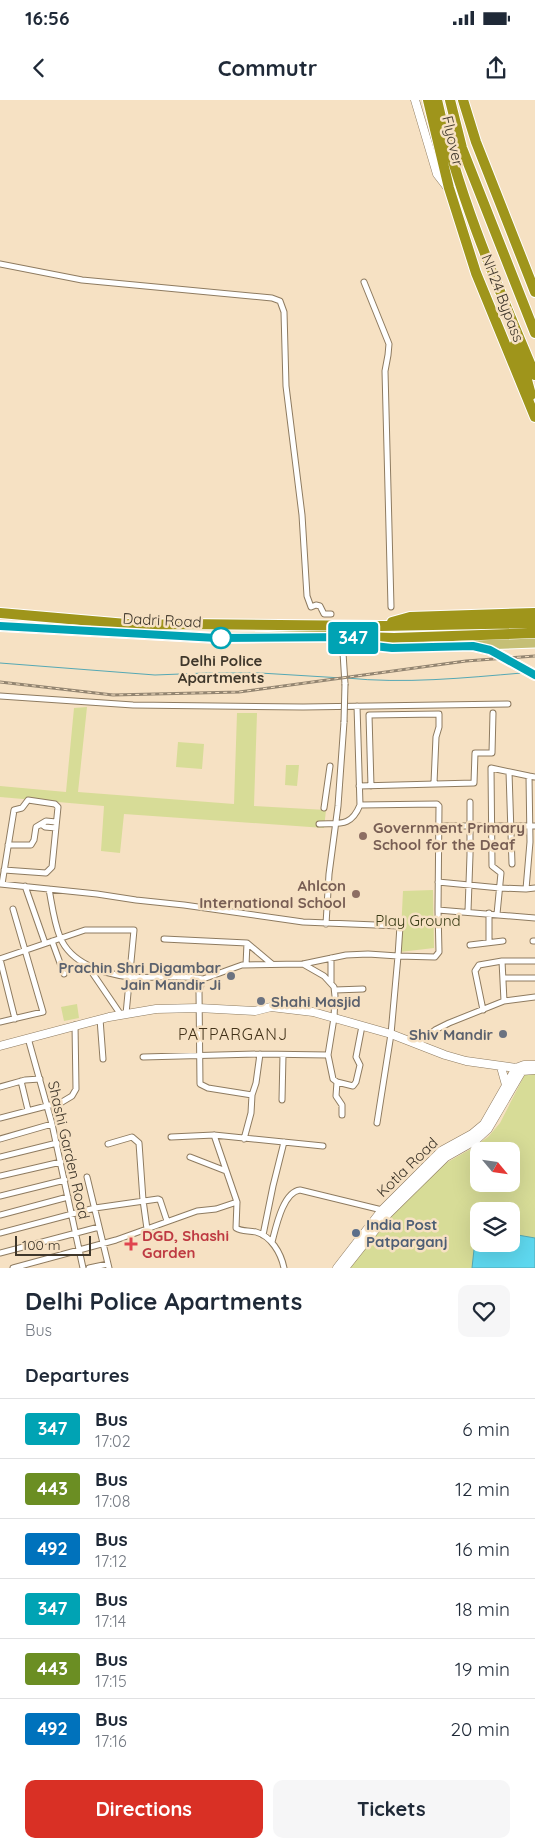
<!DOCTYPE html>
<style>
body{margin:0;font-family:Quicksand,sans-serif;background:#f6f6f7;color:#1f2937;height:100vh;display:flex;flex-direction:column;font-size:19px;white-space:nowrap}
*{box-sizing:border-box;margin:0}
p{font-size:16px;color:#747a83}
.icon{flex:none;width:28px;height:28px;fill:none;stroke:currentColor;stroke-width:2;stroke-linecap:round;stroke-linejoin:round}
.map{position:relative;height:1168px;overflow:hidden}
.side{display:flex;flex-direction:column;background:#fff;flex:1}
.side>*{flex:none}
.badge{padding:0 10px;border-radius:4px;font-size:18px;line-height:32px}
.needle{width:32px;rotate:119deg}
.tools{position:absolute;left:470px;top:1042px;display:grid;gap:10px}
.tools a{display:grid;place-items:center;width:50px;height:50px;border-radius:10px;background:#fff;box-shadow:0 5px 20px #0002;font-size:25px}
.scale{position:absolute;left:15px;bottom:12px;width:76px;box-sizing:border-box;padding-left:5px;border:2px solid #3f372b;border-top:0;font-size:14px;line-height:18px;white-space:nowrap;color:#3f372b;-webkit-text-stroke:4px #f6e1c3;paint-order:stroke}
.map>.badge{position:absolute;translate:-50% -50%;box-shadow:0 0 0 2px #fff}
h2{padding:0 25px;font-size:19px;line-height:45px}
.round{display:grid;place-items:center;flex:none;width:52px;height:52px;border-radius:10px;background:#f6f6f7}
.headline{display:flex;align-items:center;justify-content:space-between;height:85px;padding:0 25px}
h1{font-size:24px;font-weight:700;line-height:38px}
.button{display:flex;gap:10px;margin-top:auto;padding:10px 25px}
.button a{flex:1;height:58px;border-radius:10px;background:#d93025;color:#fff;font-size:20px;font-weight:700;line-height:58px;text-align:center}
.button a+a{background:#f6f6f7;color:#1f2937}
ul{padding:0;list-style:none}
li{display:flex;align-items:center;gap:15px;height:60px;padding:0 25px;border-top:1px solid #e0e1e3}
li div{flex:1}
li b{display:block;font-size:19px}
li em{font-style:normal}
li .badge{min-width:55px;font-weight:700;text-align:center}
.status{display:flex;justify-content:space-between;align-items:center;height:35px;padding:0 25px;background:#fff;direction:ltr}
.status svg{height:14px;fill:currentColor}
header{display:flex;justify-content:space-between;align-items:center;height:65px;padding:0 25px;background:#fff;font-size:22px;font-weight:700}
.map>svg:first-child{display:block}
.green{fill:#d7dc97;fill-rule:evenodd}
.water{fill:#5ed8ef;stroke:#55a8b4}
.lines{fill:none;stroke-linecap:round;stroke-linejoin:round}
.stream{stroke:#55a8b4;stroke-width:1}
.street-casing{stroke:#8e7b60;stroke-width:7}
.secondary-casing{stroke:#8e7b60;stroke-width:9}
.primary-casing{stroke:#fff;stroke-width:11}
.highway-casing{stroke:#fff;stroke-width:12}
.street{stroke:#fff;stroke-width:5}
.secondary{stroke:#fff;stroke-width:8}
.primary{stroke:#c5bf76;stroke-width:9}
.highway{stroke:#9f951b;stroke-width:10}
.rail-casing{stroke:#938571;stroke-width:3}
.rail{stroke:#f6e1c3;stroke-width:1;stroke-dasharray:4;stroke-linecap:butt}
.street-bridge-casing{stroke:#8e7b60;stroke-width:7;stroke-linecap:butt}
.street-bridge{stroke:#fff;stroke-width:5}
.line-casing{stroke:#fff;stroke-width:11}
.line{stroke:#00a3b4;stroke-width:8}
.stop-dot{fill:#fff;stroke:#00a3b4;stroke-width:2.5}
.education-dot{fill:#8d6e63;stroke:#f6e1c3;stroke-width:2}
.worship-dot{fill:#6b7280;stroke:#f6e1c3;stroke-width:2}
.service-dot{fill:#5c6f8a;stroke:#f6e1c3;stroke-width:2}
.health-dot{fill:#e0444e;stroke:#f6e1c3;stroke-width:2}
.labels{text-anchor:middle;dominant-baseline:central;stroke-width:5;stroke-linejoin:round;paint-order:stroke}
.street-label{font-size:15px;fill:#3f372b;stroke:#f6e1c3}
.stop-label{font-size:15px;font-weight:bold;fill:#3f372b;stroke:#f6e1c3}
.education-label{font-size:15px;font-weight:bold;fill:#785e54;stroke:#f6e1c3;text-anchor:start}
.park-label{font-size:15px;fill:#383a14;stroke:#f6e1c3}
.worship-label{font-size:15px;font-weight:bold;fill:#5b616d;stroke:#f6e1c3;text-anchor:end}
.service-label{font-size:15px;font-weight:bold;fill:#4e5e75;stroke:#f6e1c3;text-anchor:start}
.health-label{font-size:15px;font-weight:bold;fill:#be3a42;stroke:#f6e1c3;text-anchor:start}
.neighbourhood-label{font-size:16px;letter-spacing:1px;fill:#423219;stroke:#f6e1c3}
</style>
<div class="status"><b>16:56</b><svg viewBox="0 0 49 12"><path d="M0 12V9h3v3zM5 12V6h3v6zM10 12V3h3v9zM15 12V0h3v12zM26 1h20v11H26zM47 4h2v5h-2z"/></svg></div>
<header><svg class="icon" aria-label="back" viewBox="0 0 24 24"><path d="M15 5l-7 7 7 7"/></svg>Commutr<svg class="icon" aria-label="share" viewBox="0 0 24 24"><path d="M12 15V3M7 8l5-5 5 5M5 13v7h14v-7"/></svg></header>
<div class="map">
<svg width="535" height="1168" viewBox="0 0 535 1168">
<rect width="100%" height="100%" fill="#f6e1c3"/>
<path class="green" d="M87 607 78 692 234 704 237 613H257L254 706 326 710 324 728 124 714 120 753 101 751 104 706 0 697V686L66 692 74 608Z
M178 642 204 644 202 669 176 667Z
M286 665H299L297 686 285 685Z
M433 790 434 848 400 852 403 791Z
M77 904 79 918 64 921 61 907Z
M525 974H535V1168H349L397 1110 446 1063 469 1050 488 1037 500 1023ZM479 1051H511V1084H479ZM479 1111H511V1144H479Z"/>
<path class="water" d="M512 1134 535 1138V1168H472L475 1140 479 1139V1144H511Z"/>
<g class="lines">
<path class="stream" d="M0 563 155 575 206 573H260L342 578
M346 578C405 584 463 578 522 573"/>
<g class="street-casing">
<path id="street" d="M0 164 82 180 272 198 280 201 284 212 286 286 302 415 307 496 311 507 316 505 320 506 324 514H331
M364 182 389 244 388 255 385 271 391 507
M342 537 345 584
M0 596 133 605 303 607 508 604
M509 672 512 764
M535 677 529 676 530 742 526 789 535 788
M359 686 474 683 475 653H492L493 613
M371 686 369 615 439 614V627L436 637 434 683
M360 705 437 704 439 706 438 810 439 852 435 857 398 856 391 934 377 1023
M324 708 330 666
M319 724C340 723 351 727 360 705L357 606
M439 726H535
M56 728 45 727 41 724 46 721 56 722
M8 745H31L34 740 36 727 41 724
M438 782 500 788 526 789
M0 784 97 794 136 800 184 805 303 822 400 826 398 856 368 854 346 855 303 864 242 865 203 879 199 891 200 984 208 988 252 995
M2 784 14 710 22 708 28 700 55 704 58 707 52 767 46 773 4 770
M25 786 45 843
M49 789C52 805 54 822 60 837 71 864 104 874 130 877 154 879 178 874 203 879
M438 810 535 818
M468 811 470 755V702
M489 813V842
M497 814 501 773 492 766 491 668 529 676
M326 824 329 774 338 706 344 622
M164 839 247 843 272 864
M52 841 64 874
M533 841H535
M470 845 503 841
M331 858V882
M0 859 85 830H134L126 914
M0 859 15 919
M502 861 504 901
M303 864 324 876 334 887 335 896 334 918 328 955 333 979 337 982 353 986 356 982 360 965 356 957 362 926
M87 865 121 915
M246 865 247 843
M503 878H535
M335 890 363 889
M483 910 475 871 479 865 502 861H535
M100 919 103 959
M0 922 43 912 13 809
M28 938 52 1024 83 1168
M419 944 425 937 435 930 449 923 504 901 535 897
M143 957 260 954 328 955
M21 981 28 1010
M337 982 336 996 342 1005V1015
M0 987 25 980 40 979
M282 1000 283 955
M0 1018 62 1002 72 996 76 989 75 925
M171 1037 214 1035 323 1046
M0 1039 52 1024
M244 1039 251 1013 252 995 256 983 260 954
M108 1044 132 1037 139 1043 143 1100 147 1129
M0 1057 57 1043
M190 1057 226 1071
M0 1076 61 1062
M87 1077 109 1168
M0 1096 65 1080
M237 1102 236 1128C242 1132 249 1130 256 1132 271 1136 281 1153 284 1168
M0 1115 68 1097
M0 1133 95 1108 158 1099 160 1100 167 1121
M263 1135 273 1086 284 1042
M272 1142C276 1127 283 1092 300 1090L382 1110
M0 1153 99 1127
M13 1168 116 1140 197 1111 216 1109 237 1102 214 1035
M89 1168 108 1164"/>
</g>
<g class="secondary-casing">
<path id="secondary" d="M415 0 437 74 447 87
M0 946 109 917 156 909 198 908 255 911 271 907 313 912 391 934 445 955 466 961 516 968 522 971 535 970
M501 967 506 985
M516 968 524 965H535
M337 1168 382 1110 441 1051 472 1034 484 1024 516 968
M345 1168 387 1115 446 1057 476 1040 488 1029 522 971"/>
</g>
<g class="primary-casing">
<path id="primary" d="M355 538 374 546 392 548 535 543"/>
</g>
<g class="highway-casing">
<path id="highway" d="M428 0 449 88 476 173 535 317
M437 0C458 96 497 185 535 275
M450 0 462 48 535 233
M463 0 476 42 535 192
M515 244 527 280 531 295
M0 513 138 525 184 524 381 526 535 523
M392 522 410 517 535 513
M0 526 217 538 326 536 394 538 535 533
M473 546 490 550 535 575"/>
</g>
<use href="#street" class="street"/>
<use href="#secondary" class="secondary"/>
<use href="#primary" class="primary"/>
<use href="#highway" class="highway"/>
<g class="rail-casing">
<path id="rail" d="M0 582 113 595 239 592 466 561 535 556"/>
</g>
<use href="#rail" class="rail"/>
<g class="street-bridge-casing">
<path id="street-bridge" d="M344 622 345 584"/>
</g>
<use href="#street-bridge" class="street-bridge"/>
</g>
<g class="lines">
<g class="line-casing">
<path id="line" d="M0 526 217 538 352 537 374 546 392 548 473 546 490 550 535 575"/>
</g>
<use href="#line" class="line"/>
</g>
<circle class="stop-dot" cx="221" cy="538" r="10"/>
<g class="education-dot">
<circle cx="363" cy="736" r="5"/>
<circle cx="356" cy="794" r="5"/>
</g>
<g class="worship-dot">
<circle cx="231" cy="876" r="5"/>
<circle cx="261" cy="901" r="5"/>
<circle cx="503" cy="934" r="5"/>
</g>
<circle class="service-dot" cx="356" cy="1133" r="5"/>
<path class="health-dot" d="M128.5 1136.5h5v5h5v5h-5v5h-5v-5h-5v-5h5z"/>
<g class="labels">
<g class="street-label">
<text transform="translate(453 41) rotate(77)">Flyover</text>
<text transform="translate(503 198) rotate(69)">NH24 Bypass</text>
<text transform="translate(162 520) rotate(3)">Dadri Road</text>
<text transform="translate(69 1050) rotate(77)">Shashi Garden Road</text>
<text transform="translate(407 1067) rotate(-44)">Kotla Road</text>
</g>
<g class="stop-label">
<text x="221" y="560">Delhi Police<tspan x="221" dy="17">Apartments</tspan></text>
</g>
<g class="education-label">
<text x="373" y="727">Government Primary<tspan x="373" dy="17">School for the Deaf</tspan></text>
<text x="346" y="785" text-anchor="end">Ahlcon<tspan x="346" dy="17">International School</tspan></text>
</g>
<g class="park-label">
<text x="418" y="820">Play Ground</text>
</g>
<g class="worship-label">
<text x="221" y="867">Prachin Shri Digambar<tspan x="221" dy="17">Jain Mandir Ji</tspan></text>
<text x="271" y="901" text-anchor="start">Shahi Masjid</text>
<text x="493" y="934">Shiv Mandir</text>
</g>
<g class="service-label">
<text x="366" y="1124">India Post<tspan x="366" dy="17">Patparganj</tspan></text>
</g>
<g class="health-label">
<text x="142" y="1135">DGD, Shashi<tspan x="142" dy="17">Garden</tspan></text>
</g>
<g class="neighbourhood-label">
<text x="233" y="934">PATPARGANJ</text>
</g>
</g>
</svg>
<div class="tools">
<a><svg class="needle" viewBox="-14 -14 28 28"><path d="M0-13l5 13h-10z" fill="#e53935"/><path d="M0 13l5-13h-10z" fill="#747a83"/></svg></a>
<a><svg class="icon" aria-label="layers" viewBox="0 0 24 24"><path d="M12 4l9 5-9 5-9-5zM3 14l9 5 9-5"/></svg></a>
</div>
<div class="scale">100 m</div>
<b class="badge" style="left:353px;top:538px;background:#00a3b4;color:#fff">347</b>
</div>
<section class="side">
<div class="headline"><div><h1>Delhi Police Apartments</h1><p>Bus</p></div><a class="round"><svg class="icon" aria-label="heart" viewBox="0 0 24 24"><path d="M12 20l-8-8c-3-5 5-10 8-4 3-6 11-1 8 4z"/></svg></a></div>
<h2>Departures</h2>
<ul>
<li><span class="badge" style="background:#00a3b4;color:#fff">347</span><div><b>Bus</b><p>17:02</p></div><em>6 min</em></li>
<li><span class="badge" style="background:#6b8e23;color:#fff">443</span><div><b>Bus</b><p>17:08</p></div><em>12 min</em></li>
<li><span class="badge" style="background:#0072bc;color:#fff">492</span><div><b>Bus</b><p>17:12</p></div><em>16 min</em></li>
<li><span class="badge" style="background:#00a3b4;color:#fff">347</span><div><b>Bus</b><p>17:14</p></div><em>18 min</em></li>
<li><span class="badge" style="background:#6b8e23;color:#fff">443</span><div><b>Bus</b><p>17:15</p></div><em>19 min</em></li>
<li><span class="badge" style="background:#0072bc;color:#fff">492</span><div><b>Bus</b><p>17:16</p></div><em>20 min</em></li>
</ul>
<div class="button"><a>Directions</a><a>Tickets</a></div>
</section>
